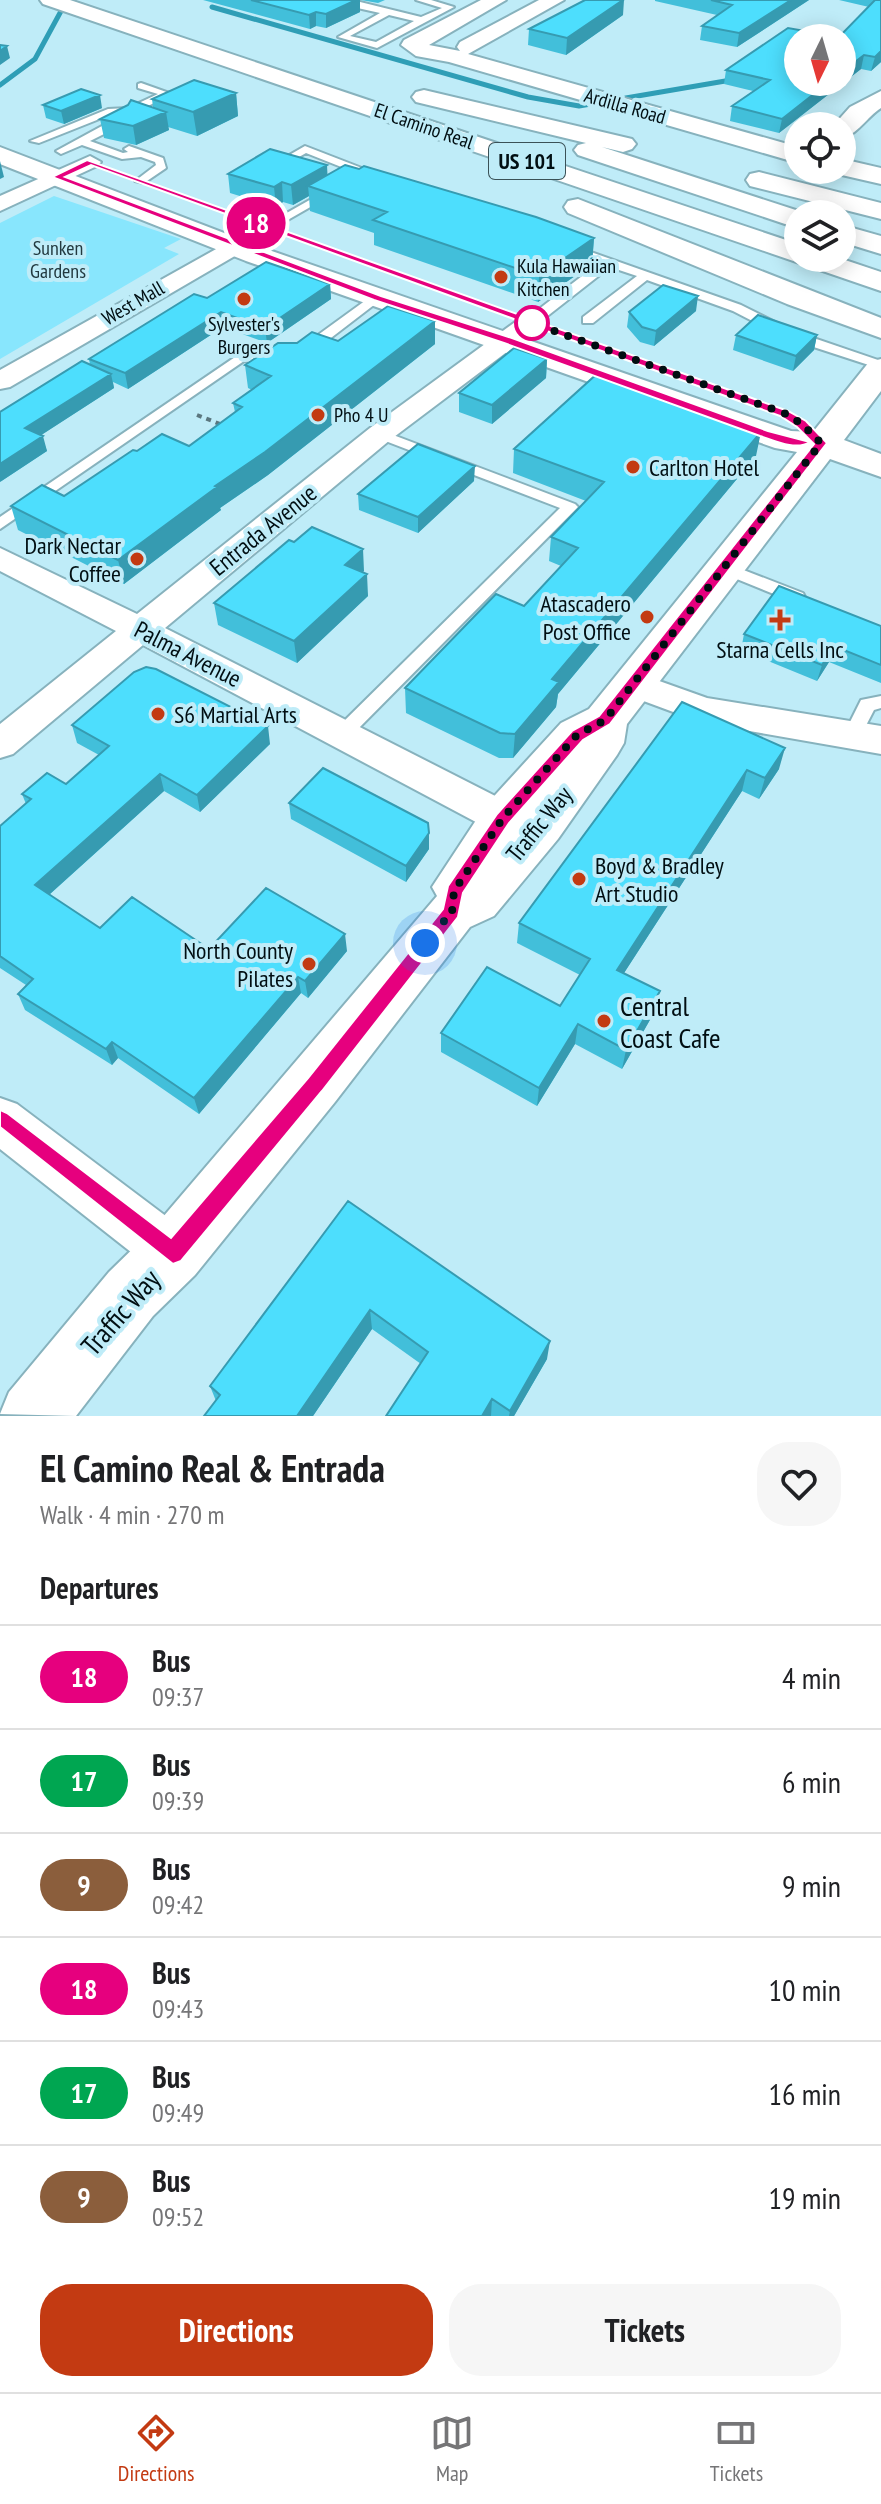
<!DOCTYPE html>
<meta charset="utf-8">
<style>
body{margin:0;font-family:"PT Sans Narrow",sans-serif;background:#f6f6f6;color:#202124;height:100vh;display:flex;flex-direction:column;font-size:30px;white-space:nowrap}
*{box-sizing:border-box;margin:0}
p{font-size:26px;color:#757577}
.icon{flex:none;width:44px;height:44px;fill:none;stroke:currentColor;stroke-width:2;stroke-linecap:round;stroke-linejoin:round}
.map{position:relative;height:1416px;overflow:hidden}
.panel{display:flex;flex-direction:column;background:#fff;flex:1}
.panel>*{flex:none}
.badge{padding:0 16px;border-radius:26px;font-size:28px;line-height:52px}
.needle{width:52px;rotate:185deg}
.fabs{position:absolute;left:784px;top:24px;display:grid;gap:16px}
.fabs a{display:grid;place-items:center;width:72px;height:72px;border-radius:50%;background:#fff;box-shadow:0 4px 20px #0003;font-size:40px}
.you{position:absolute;width:40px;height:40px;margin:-20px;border:6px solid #fff;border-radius:50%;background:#1a73e8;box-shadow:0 0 0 12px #1a73e833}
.map>.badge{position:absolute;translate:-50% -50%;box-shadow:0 0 0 4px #fff}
h2{padding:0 40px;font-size:30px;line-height:72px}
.round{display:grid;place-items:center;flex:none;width:84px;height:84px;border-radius:32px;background:#f6f6f6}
.headline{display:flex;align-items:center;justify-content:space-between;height:136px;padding:0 40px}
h1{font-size:38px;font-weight:800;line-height:60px}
.primary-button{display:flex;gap:16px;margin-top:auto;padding:16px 40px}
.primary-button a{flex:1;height:92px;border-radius:32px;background:#c33a12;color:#fff;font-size:32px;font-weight:800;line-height:92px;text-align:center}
.primary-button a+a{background:#f6f6f6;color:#202124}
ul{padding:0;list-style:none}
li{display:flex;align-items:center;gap:24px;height:104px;padding:0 40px;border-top:2px solid #e0e0e0}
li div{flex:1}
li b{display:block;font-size:30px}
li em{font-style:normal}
li .badge{min-width:88px;font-weight:700;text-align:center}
.menu{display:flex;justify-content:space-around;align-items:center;height:112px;border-top:2px solid #e0e0e0;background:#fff;font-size:22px;color:#757577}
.menu a{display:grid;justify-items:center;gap:4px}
.menu .on{color:#c33a12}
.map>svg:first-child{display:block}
.green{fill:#88e6fd}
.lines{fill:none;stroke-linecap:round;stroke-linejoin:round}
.stream{stroke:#2f9eb6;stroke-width:5}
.lane-casing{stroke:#87b2bd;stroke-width:4}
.street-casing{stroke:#87b2bd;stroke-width:4}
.secondary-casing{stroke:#87b2bd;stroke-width:4}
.highway-casing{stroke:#87b2bd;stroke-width:4}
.path{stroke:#5b777f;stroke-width:4;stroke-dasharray:5 5;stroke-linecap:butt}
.lane{fill:#fff;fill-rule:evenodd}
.street{fill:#fff;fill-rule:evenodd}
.secondary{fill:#fff;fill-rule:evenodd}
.highway{fill:#fff;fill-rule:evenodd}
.wall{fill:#42bfda}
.shaded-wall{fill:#369bb1}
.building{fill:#4ddefd;stroke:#369bb1;stroke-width:2}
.line{fill:#e6007e;stroke:#fff;stroke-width:2}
.walk{stroke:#010e12;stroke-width:8;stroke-dasharray:0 14.4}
.poi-dot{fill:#c33a12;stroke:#bfecf8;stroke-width:3}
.stop-dot{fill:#fff;stroke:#e6007e;stroke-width:4}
.labels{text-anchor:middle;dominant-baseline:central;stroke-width:8;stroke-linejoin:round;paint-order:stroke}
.far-street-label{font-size:20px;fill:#010e12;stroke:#bfecf8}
.far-park-label{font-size:20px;fill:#22393f;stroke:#bfecf8}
.far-poi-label{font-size:20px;fill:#010e12;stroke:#bfecf8;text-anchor:start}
.shield{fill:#bfecf8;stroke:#3a5157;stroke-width:2}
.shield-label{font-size:22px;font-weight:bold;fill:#010e12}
.poi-label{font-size:24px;fill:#010e12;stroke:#bfecf8;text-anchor:start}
.street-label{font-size:24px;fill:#010e12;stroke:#bfecf8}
.near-poi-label{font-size:28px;fill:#010e12;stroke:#bfecf8;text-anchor:start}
.near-street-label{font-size:28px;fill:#010e12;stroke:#bfecf8}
</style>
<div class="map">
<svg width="881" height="1416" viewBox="0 0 881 1416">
<rect width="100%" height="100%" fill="#bfecf8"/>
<path class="green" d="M54 196 181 239 164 248 179 254 0 359V223Z"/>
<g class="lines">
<path class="stream" d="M212 7 528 97 579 106 737 79
M0 85 35 59 67 0"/>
<g class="lane-casing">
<path id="lane" d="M352 0 421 17 442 8 416 0H431L454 7 377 48 338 37 380 13 353 7ZM389 15 414 21 376 42 350 36Z
M141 83 172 94 134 113 130 121 90 141 123 153 128 152 124 149 129 146 163 158 166 168 144 183 135 181 156 165 155 162 141 157 122 159 82 145 61 154 56 151 124 114H112L39 143 30 141 108 109 128 108 158 94 138 88V84Z
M305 146 367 170 368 172 359 174 306 153 292 161 298 163V167H290L279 161Z
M329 189 333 190V194L272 229 262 227Z
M571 245 741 305 793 331 881 361V369L783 337 733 311 647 280 593 323H583V317L637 276 610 267 536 325H526V319L599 263 567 251V247Z
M373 295 383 298 310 354H300V348Z
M241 353 279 355 286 359 279 363 244 361 0 529V517Z
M380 430 575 504 578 507 349 738 343 740 334 733 337 728 560 508 375 437 373 434Z
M723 562 803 593 805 597 797 602 791 601 717 571 715 567Z
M881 696V708L874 710 858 741H846L843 736 861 700Z"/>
</g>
<g class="street-casing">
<path id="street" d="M90 156 101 162 97 166 0 211V196Z
M268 220 276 222 279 227 276 232 10 387 0 389V370Z
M531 314 540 317 544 322 540 327 390 440 165 628 517 807 522 818 517 829 503 833 489 829 143 645 13 754 0 758V724L116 631 0 571V548L137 614 370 428 522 317Z
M634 672 707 698 881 726V754L703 723 622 693 616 684 622 675Z
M0 1098 17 1104 191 1235 198 1253 191 1271 173 1278 155 1271 0 1149Z"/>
</g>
<g class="secondary-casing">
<path id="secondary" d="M481 0H506L429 45 460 51 457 47 460 42 539 0H564L468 54 798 147V163L449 62 416 56 401 45 404 40Z
M881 91V108C867 117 857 135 842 138V126H833L850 107Z
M0 147 266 249 791 431 813 432 869 362 881 359V391L844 440 881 454V477L830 459 627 724 624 743 617 755 558 839 494 916 470 927 335 1102 195 1275 153 1316 76 1416 0 1414 9 1392 109 1272 151 1231 437 896 432 887 486 805 561 723 589 709 797 452 775 448 246 261 0 164Z
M842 159 881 168V184L833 173 831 170H842Z"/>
</g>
<g class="highway-casing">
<path id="highway" d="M40 0H70L798 244V258H839L881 272V291L43 4Z
M424 90 632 139 636 144 632 149 623 152 602 147 808 214H798V227L788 225 578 155 574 150 578 145 586 143 416 102 412 97 416 92Z
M759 172 881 203V219L750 186 746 180 750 174Z
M578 199 881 318V338L787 304 568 213 564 207 568 201Z
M842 225 881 236V254L842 242Z"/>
</g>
<path class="path" d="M197 415 225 426"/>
<use href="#lane" class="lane"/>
<use href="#street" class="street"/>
<use href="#secondary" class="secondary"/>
<use href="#highway" class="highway"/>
</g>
<path class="wall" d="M203 0H360V12L326 28 316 26 310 29Z
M361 0H385L378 3Z
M655 0H809L737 47 700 40 702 26 717 15 655 1Z
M839 0H881V62L871 71 861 69 779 133 730 121 732 106 753 91 724 84 726 70 839 37 869 7Z
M623 15 566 55 528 45 529 29Z
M236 93 238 116 197 136 168 127 169 130 136 145 104 138 100 119 153 107 152 99Z
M43 105 102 108 64 124 46 118Z
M228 174 328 175 594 238 592 264 538 302 374 245V233L310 211 309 196 293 205 283 202 276 207 230 193Z
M330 284 331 299 267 343 223 327 128 389 113 382 114 388 41 435 47 451 0 482 90 365 89 359 207 298Z
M696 311 654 346 640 342 627 327 629 312Z
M736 335H817L814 350 793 371 733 350Z
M338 341 435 344 268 475 220 508 221 510 124 584 18 530 11 506 64 496 137 451 189 446 235 412 233 403 252 390 248 388 245 365Z
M547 359 546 378 492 424 459 412V393Z
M514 449 756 456 558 694 556 707 513 758H499L406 713 405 688 524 606 561 566 549 561 551 537 586 501 513 473Z
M474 481 418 533 359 510 358 494Z
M364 571 362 572 368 596 297 663 218 625 214 603Z
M881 626V683L829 662 817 681 741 650 744 634Z
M682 702 779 769 759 799 742 791 624 973 655 1011 622 1069 575 1044 537 1106 441 1052V1033L560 1006 580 975 517 943 519 923Z
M72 725 270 744 200 812 164 791 49 895 100 928 209 949 347 951 308 998 301 993 199 1114 118 1058 112 1065 25 1010 18 994 26 985 0 968V826L26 804 22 794 66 784 99 755 77 743Z
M289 803 429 849 406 882 291 819Z
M348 1201 547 1359 514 1416H386L421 1364 372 1329 313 1416H204L216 1401 210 1386Z"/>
<path class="shaded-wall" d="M356 0H360V12L326 28V14Z
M623 0H624L623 15 566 55 567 38Z
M791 0H809L737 47 739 33Z
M316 12V26L310 29 309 15Z
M7 46 10 58 0 65V51Z
M881 51V62L871 71 875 57Z
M864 55 861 69 779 133 782 119 829 82H842V72Z
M236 93 238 116 197 136 193 112Z
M100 95 102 108 64 124 61 111Z
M166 112 169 130 136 145 133 126Z
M0 161 4 177 0 179Z
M327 165 328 185 308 186 309 196 293 205 291 185Z
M282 182 283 202 276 207 274 187Z
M594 238 592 264 538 302 539 276Z
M330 284 331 299 267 343 265 328Z
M698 296 696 311 654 346 656 331Z
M221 312 223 327 128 389 125 373Z
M435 321V344L268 475 220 508 221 510 124 584 118 560 215 486Z
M817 335 814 350 793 371 796 356Z
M547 359 546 378 492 424V405Z
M111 374 114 388 29 443 25 428Z
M761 432 756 456 558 694 556 707 513 758 515 734 552 679Z
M43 436 47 451 0 482V464Z
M475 466 474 481 418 533V517Z
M363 549 364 571 347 587 345 565Z
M367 574 368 596 297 663 294 641Z
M834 646 829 662 817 681 822 665Z
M268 726 270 744 200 812 197 795Z
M785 748 779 769 759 799 765 778Z
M747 770 742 791 613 990 617 970Z
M160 774 164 791 41 902 35 885Z
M429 833V849L406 882V866Z
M345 934 347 951 308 998 305 981Z
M298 977 301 993 199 1114 194 1098Z
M660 991 655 1011 622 1069 626 1050Z
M578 1024 575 1044 537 1106 539 1088Z
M112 1042 118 1058 112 1065 106 1049Z
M370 1310 372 1329 313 1416H297Z
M550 1341 547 1359 514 1416H509L510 1411Z
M492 1399 491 1416H482Z"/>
<path class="building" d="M251 0H356L326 14 316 12 309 15Z
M585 0H623L567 38 529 29Z
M711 0H791L739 33 702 26 732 5Z
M875 0H881V51L875 57 864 55 842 72V38H798V82H829L782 119 732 106 770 80 726 70 788 28 839 37Z
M0 45 7 46 0 51Z
M194 80 236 93 193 112 152 99Z
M81 89 100 95 61 111 43 105Z
M131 100 166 112 133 126 100 119 128 105Z
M270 149 327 165 291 185 282 182 274 187 228 174Z
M345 165 359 169 364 166 536 217 594 238 539 276 373 220 387 212 308 186Z
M266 262 330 284 265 328 221 312 125 373 89 359 194 294 207 298Z
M663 285 698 296 656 331 642 327 629 312Z
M388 306 435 321 265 452 215 486 217 487 118 560 11 506 42 485 64 496 133 450 137 451 162 434 189 446 242 407 233 403 271 376 245 365 278 343H297L312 332 338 341Z
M758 315 817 335 796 356 736 335Z
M514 348 547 359 492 405 459 393Z
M82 361 111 374 25 428 43 436 0 464V412Z
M599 372 761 432 552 679 559 682 515 734 500 733 405 688 496 594 524 606 578 548 551 537 604 482 514 449Z
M418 444 475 466 418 517 358 494Z
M312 527 363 549 345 565 367 574 294 641 214 603 289 540 294 542Z
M779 586 881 626V665L834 646 822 665 744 634Z
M146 667 156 669 268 726 197 795 160 774 35 885 100 928 132 897 209 949 266 888 345 934 305 981 298 977 194 1098 112 1042 106 1049 18 994 33 979 0 956V826L31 799 22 794 47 773 66 784 109 746 72 725 134 672Z
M682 702 785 748 765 778 747 770 617 970 660 991 626 1050 578 1024 539 1088 441 1033 487 967 560 1006 590 959 519 923Z
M323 768 428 823 429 833 406 866 289 803Z
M348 1201 550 1341 510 1411 492 1399 482 1416H386L428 1352 370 1310 297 1416H204L220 1395 210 1386Z"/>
<path class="line" d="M87 160 788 411 806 421 827 443 610 724 583 740 509 823 463 893 458 917 322 1091 181 1261 173 1264 0 1127V1110L7 1113 171 1238 308 1078 443 909 448 886 497 814 572 731 599 716 814 444 797 427 780 416 91 165 65 177 381 296 512 338 768 431 810 442C796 451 775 441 760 436L504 343 374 300 52 177Z"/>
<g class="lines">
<path class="walk" d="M425 943 452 912 454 891 503 818 577 735 605 720 821 443 802 424 784 413 532 323"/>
</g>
<g class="poi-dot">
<circle cx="501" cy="277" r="8"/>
<circle cx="244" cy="299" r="8"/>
<circle cx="318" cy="415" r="8"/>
<circle cx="633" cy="467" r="8"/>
<circle cx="137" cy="559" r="8"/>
<circle cx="647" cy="617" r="8"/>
<path d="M776 608h8v8h8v8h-8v8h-8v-8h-8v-8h8z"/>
<circle cx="158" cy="714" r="8"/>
<circle cx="579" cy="879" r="8"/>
<circle cx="309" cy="964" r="8"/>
<circle cx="604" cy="1021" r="8"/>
</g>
<circle class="stop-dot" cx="532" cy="323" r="16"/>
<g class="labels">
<g class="far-street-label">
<text transform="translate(625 106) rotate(16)">Ardilla Road</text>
<text transform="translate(424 126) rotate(19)">El Camino Real</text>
<text transform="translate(133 303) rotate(-30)">West Mall</text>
</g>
<g class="far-park-label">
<text x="58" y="248">Sunken<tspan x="58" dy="23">Gardens</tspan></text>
</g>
<g class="far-poi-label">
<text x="517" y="266">Kula Hawaiian<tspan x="517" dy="23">Kitchen</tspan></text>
<text x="244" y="324" text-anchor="middle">Sylvester's<tspan x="244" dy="23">Burgers</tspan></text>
<text x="334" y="415">Pho 4 U</text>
</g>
<rect class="shield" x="489" y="143" width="76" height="36" rx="6"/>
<g class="shield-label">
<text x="527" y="161">US 101</text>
</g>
<g class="poi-label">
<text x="649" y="467">Carlton Hotel</text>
<text x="121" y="545" text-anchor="end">Dark Nectar<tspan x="121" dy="28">Coffee</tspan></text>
<text x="631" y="603" text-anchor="end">Atascadero<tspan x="631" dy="28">Post Office</tspan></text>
<text x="780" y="649" text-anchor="middle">Starna Cells Inc</text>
<text x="174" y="714">S6 Martial Arts</text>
<text x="595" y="865">Boyd &amp; Bradley<tspan x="595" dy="28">Art Studio</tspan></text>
<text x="293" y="950" text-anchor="end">North County<tspan x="293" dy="28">Pilates</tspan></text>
</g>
<g class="street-label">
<text transform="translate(263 530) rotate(-39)">Entrada Avenue</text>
<text transform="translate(188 654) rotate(27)">Palma Avenue</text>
<text transform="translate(539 824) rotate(-51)">Traffic Way</text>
</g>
<g class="near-poi-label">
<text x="620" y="1005">Central<tspan x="620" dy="32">Coast Cafe</tspan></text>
</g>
<g class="near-street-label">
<text transform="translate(120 1312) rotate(-49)">Traffic Way</text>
</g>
</g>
</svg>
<div class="fabs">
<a><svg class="needle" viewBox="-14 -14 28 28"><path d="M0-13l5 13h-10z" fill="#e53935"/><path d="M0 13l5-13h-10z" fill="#757577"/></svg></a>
<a><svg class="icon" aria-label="locate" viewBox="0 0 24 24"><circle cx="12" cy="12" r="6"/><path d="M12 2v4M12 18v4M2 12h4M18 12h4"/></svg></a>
<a><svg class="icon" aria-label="layers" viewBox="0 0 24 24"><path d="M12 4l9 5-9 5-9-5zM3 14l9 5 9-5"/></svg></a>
</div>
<div class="you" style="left:425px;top:943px"></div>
<b class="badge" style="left:256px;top:223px;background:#e6007e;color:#fff">18</b>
</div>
<section class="panel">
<div class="headline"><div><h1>El Camino Real &amp; Entrada</h1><p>Walk · 4 min · 270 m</p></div><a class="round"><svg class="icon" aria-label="heart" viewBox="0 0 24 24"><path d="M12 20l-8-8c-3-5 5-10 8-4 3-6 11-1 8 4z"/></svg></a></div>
<h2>Departures</h2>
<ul>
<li><span class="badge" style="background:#e6007e;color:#fff">18</span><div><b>Bus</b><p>09:37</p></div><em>4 min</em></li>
<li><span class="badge" style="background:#00a651;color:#fff">17</span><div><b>Bus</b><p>09:39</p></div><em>6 min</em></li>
<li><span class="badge" style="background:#8b5e3c;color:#fff">9</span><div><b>Bus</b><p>09:42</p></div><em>9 min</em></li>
<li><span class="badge" style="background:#e6007e;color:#fff">18</span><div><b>Bus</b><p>09:43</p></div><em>10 min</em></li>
<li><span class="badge" style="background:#00a651;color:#fff">17</span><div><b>Bus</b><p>09:49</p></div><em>16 min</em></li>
<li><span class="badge" style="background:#8b5e3c;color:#fff">9</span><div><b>Bus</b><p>09:52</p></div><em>19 min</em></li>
</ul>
<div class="primary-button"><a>Directions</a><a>Tickets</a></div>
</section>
<nav class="menu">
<a class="on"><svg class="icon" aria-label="directions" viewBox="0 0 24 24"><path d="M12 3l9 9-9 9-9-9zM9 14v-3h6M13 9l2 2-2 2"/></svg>Directions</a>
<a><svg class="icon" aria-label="map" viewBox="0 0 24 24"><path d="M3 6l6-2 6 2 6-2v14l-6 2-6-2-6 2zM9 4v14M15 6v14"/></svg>Map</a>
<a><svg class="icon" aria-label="tickets" viewBox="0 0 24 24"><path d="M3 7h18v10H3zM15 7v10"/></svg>Tickets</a>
</nav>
